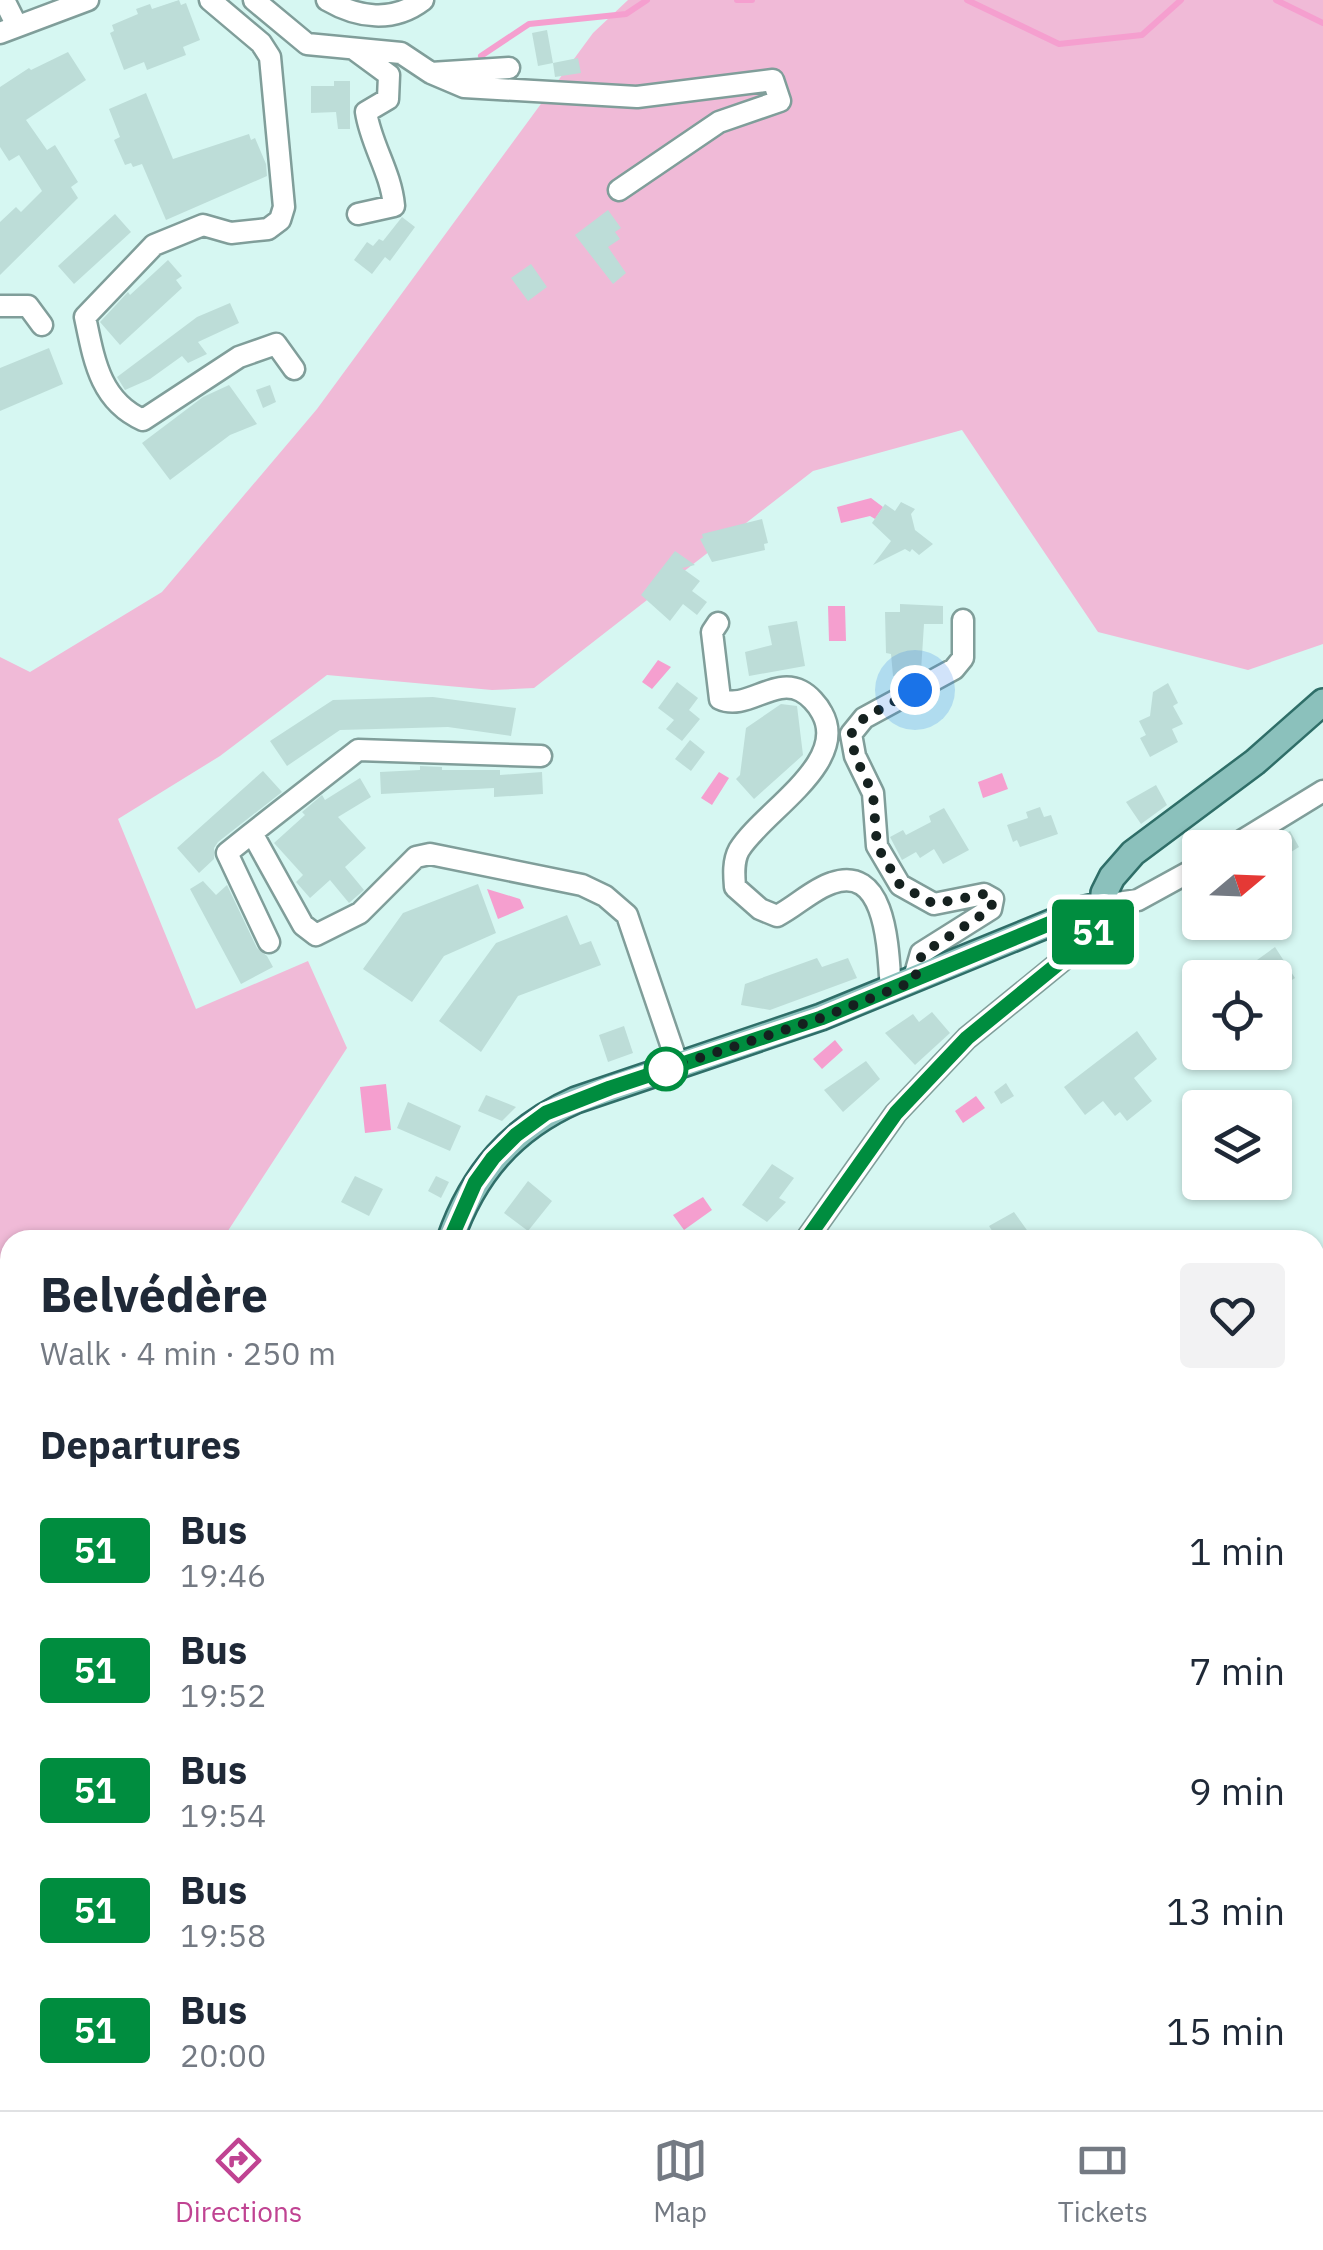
<!DOCTYPE html>
<meta charset="utf-8">
<style>
body{margin:0;font-family:"IBM Plex Sans",sans-serif;background:#f2f2f3;color:#1f2937;height:100vh;display:flex;flex-direction:column;font-size:38px;white-space:nowrap}
*{box-sizing:border-box;margin:0}
p{font-size:32px;color:#747a83}
.icon{flex:none;width:55px;height:55px;fill:none;stroke:currentColor;stroke-width:2;stroke-linecap:round;stroke-linejoin:round}
.map{position:relative;flex:1;overflow:hidden}
.side{position:absolute;left:0px;top:1230px;width:1325px;height:880px;display:flex;flex-direction:column;background:#fff;border-radius:30px 30px 0 0;box-shadow:0 2px 8px #0004}
.side>*{flex:none}
.badge{padding:0 20px;border-radius:8px;font-size:35px;line-height:65px}
.needle{width:65px;rotate:71deg}
.fabs{position:absolute;left:1182px;top:830px;display:grid;gap:20px}
.fabs a{display:grid;place-items:center;width:110px;height:110px;border-radius:10px;background:#fff;box-shadow:0 2px 8px #0004;font-size:50px}
.you{position:absolute;width:50px;height:50px;margin:-25px;border:8px solid #fff;border-radius:50%;background:#1a73e8;box-shadow:0 0 0 15px #1a73e833}
.map>.badge{position:absolute;translate:-50% -50%;box-shadow:0 0 0 5px #fff}
h2{padding:0 40px;font-size:38px;line-height:90px}
.round{display:grid;place-items:center;flex:none;width:105px;height:105px;border-radius:10px;background:#f2f2f3}
.head{display:flex;align-items:center;justify-content:space-between;height:170px;padding:0 40px}
h1{font-size:48px;font-weight:700;line-height:75px}
ul{padding:0;list-style:none}
li{display:flex;align-items:center;gap:30px;height:120px;padding:0 40px}
li div{flex:1}
li b{display:block;font-size:38px}
li em{font-style:normal}
li .badge{min-width:110px;font-weight:700;text-align:center}
.tabs{display:flex;justify-content:space-around;align-items:center;height:140px;border-top:2px solid #e0e1e3;background:#fff;font-size:28px;color:#747a83}
.tabs a{display:grid;justify-items:center;gap:5px}
.tabs .selected{color:#c04392}
.map>svg:first-child{display:block}
.green{fill:#f0bad7}
.water{fill:#f59fcf}
.lines{fill:none;stroke-linecap:round;stroke-linejoin:round}
.stream{stroke:#f59fcf;stroke-width:6}
.building{fill:#bdddd8}
.minor-casing{stroke:#809e9a;stroke-width:25}
.major-casing{stroke:#2f6e68;stroke-width:30}
.path{stroke:#92aca8;stroke-width:4;stroke-dasharray:8 5;stroke-linecap:butt}
.minor{stroke:#fff;stroke-width:20}
.major{stroke:#8bc1bc;stroke-width:25}
.line-casing{stroke:#fff;stroke-width:22}
.line{stroke:#008d3f;stroke-width:15}
.walk{stroke:#15211f;stroke-width:10;stroke-dasharray:0 18}
.stop-dot{fill:#fff;stroke:#008d3f;stroke-width:5}
</style>
<div class="map">
<svg width="1323" height="2110" viewBox="0 0 1323 2110">
<rect width="100%" height="100%" fill="#d6f7f2"/>
<path class="green" d="M628 0H1323V644L1248 670 1098 632 962 430 813 471 534 688 492 690 327 675 220 756 118 819 196 1009 308 961 347 1048 222 1240H10V1313L0 1300V657L30 672 162 592 317 409 593 33Z
M1315 2005 1323 2012V2110H947L936 2100H1315Z"/>
<path class="water" d="M871 498 883 507 875 519 870 516 841 523 837 507Z
M828 606H845L846 641H829Z
M658 660 671 667 652 689 642 682Z
M719 772 729 778 712 805 701 798Z
M1002 773 1008 789 983 798 978 782Z
M487 889 520 899 524 908 498 919Z
M835 1040 843 1050 822 1069 813 1059Z
M386 1084 391 1130 365 1133 360 1087Z
M976 1096 985 1108 963 1123 955 1111Z
M703 1197 712 1210 684 1230 673 1215Z"/>
<g class="lines">
<path class="stream" d="M737 0H752
M967 0 1059 44 1142 35 1181 0
M1276 0 1323 23
M481 56 529 24 626 14 647 0"/>
</g>
<path class="building" d="M179 0 181 5 186 3 200 40 183 47 186 55 147 70 144 62 124 70 110 33 114 31 112 25 138 14 136 9 150 4 152 9Z
M547 30 553 63 538 66 532 33Z
M68 52 86 80 26 120 47 150 55 145 78 182 71 187 78 198 0 275V222L16 207 21 212 42 191 19 155 9 161 0 147V87L29 68 31 70Z
M578 58 581 73 555 77 553 63Z
M334 81H350V129H338L336 112 311 113V86H334Z
M146 93 173 159 249 134 251 140 255 138 266 164 267 176 166 220 142 164 133 167 131 163 125 165 114 140 120 137 109 109Z
M608 210 621 228 615 232 620 239 608 247 626 273 613 284 575 235Z
M115 214 131 232 74 284 58 266Z
M402 217 415 227 390 261 385 257 372 274 354 260 367 242 373 246 379 239 383 241Z
M168 260 182 276 176 280 182 288 120 345 100 322 128 292 130 295Z
M531 264 547 287 528 301 511 278Z
M230 303 239 323 198 342 207 354 188 363 182 356 150 379 125 390 117 377 197 317Z
M49 348 63 384 0 411V368Z
M229 385 257 424 230 435 170 480 142 443 203 397Z
M270 385 276 402 263 408 256 390Z
M901 502 915 509 911 514 915 530 933 544 919 555 912 549 910 552 905 549 873 565 891 541 872 523 885 504 895 511Z
M762 519 768 543 764 544 765 550 712 562 700 539 703 538 702 534Z
M675 551 695 565 682 568 700 581 692 591 707 602 697 615 683 604 670 621 641 595Z
M900 604 943 606V624H924L921 671 913 676H893L891 654 886 653 885 612H900Z
M797 621 805 666 749 676 745 652 772 645 768 626Z
M677 682 698 698 689 710 700 719 682 741 666 729 674 720 658 708Z
M1168 683 1178 703 1173 706 1183 724 1172 729 1178 742 1150 757 1140 738 1146 735 1139 721 1150 716 1153 692Z
M433 697 516 708 511 736 448 727 340 730 287 766 270 741 333 700Z
M781 704 797 706 803 755 754 799 736 779 740 775 746 728Z
M690 740 705 752 691 771 675 759Z
M420 766 442 767V770H500V775L542 772 543 794 494 797V788L381 794 380 772 420 770Z
M263 771 282 792 218 842 214 848V859L199 873 177 848Z
M360 778 371 797 338 817 366 848 345 867 364 890 349 903 330 880 310 898 296 882 303 875 274 843 305 815 302 812 322 795 325 800Z
M1156 785 1167 805 1141 824 1126 802Z
M1040 807 1044 817 1051 815 1058 834 1020 847 1017 840 1013 842 1007 825 1028 818 1026 812Z
M944 808 969 850 943 864 934 849 920 858 916 852 902 860 890 837 903 830 906 835 931 822 929 816Z
M1290 831 1299 847 1275 862V840Z
M203 881 216 895 227 885 257 948 267 956 273 967 241 984 190 889Z
M478 884 496 933 444 956 412 1002 363 969 403 913Z
M567 915 580 945 591 941 601 965 518 996 481 1052 439 1021 496 943Z
M1275 947 1295 978 1275 991V978H1232Z
M817 958 822 967 848 958 857 978 770 1010 741 1005 745 984Z
M932 1012 950 1033 915 1065 885 1033 913 1014 919 1022Z
M624 1026 633 1053 608 1062 599 1035Z
M1137 1031 1157 1059 1134 1078 1152 1101 1127 1121 1120 1112 1115 1116 1103 1101 1085 1115 1064 1087Z
M866 1061 880 1079 843 1112 824 1090Z
M1006 1083 1014 1096 1001 1104 994 1092Z
M486 1095 516 1107 502 1121 478 1111Z
M408 1102 461 1126 450 1151 397 1128Z
M772 1164 794 1178 779 1198 786 1202 767 1222 742 1205Z
M355 1176 383 1189 369 1216 341 1202Z
M436 1176 449 1182 441 1198 428 1191Z
M528 1181 552 1201 528 1231 504 1213Z
M1014 1212 1034 1240H998L989 1226Z"/>
<g class="lines">
<g class="minor-casing">
<path id="minor" d="M4 0 17 26
M210 0 261 43 270 57 284 207 280 220 268 229 231 233 203 225 154 245 85 317C94 360 100 401 143 420L239 357 276 344 294 369
M254 0 307 44 401 53 431 73 509 68
M327 0C358 18 393 23 423 0
M0 33 88 0
M355 50 389 75 388 99 366 112C371 145 391 172 394 206L358 214
M431 73 464 87 637 97 773 80 780 101 719 122 619 190
M0 306H28L42 325
M718 623 712 632 720 699C746 711 774 677 801 691 809 695 818 705 822 713 850 763 762 812 739 850 733 861 734 875 735 887L760 909 777 916C795 907 813 889 832 883 889 863 888 957 891 990
M541 756 358 750 252 833 303 925 316 935 360 913 416 857 430 854 582 885 605 896 627 915 678 1065
M252 833 227 853 269 942
M1230 848 1323 791
M913 981 921 953 991 909 993 899 984 894 934 904 900 885 877 846 873 793 855 756 851 734 864 718 954 669 963 658V620
M806 1240 896 1113 967 1038 1081 945 1093 932 1104 905 1138 900 1200 866
M1315 1357 1323 1352
M1315 1475 1323 1465
M0 1653 10 1648
M1315 1731 1323 1726
M0 1809 10 1810
M19 2110 30 2100
M885 2110 894 2100"/>
</g>
<g class="major-casing">
<path id="major" d="M450 1240C473 1174 512 1128 576 1100L821 1017 1085 909 1104 905V893L1112 877 1133 853 1255 762 1323 702
M0 1611 10 1610"/>
</g>
<path class="path" d="M1054 2100 1063 2106 1068 2100
M1175 2110 1184 2100
M1223 2110 1232 2100"/>
<use href="#minor" class="minor"/>
<use href="#major" class="major"/>
</g>
<g class="lines">
<g class="line-casing">
<path id="line" d="M450 1240 475 1183 493 1158 516 1135 546 1113 610 1088 821 1018 1085 909 1104 905 1093 932 1081 945 967 1038 896 1113 806 1240"/>
</g>
<use href="#line" class="line"/>
<path class="walk" d="M666 1069 821 1018 914 981 922 954 991 909 993 898 984 894 934 904 900 885 877 846 873 794 855 756 851 734 864 718 915 690"/>
</g>
<circle class="stop-dot" cx="666" cy="1069" r="20"/>
</svg>
<div class="fabs">
<a><svg class="needle" viewBox="-14 -14 28 28"><path d="M0-13l5 13h-10z" fill="#e53935"/><path d="M0 13l5-13h-10z" fill="#747a83"/></svg></a>
<a><svg class="icon" aria-label="locate" viewBox="0 0 24 24"><circle cx="12" cy="12" r="6"/><path d="M12 2v4M12 18v4M2 12h4M18 12h4"/></svg></a>
<a><svg class="icon" aria-label="layers" viewBox="0 0 24 24"><path d="M12 4l9 5-9 5-9-5zM3 14l9 5 9-5"/></svg></a>
</div>
<div class="you" style="left:915px;top:690px"></div>
<b class="badge" style="left:1093px;top:932px;background:#008d3f;color:#fff">51</b>
<section class="side">
<div class="head"><div><h1>Belvédère</h1><p>Walk · 4 min · 250 m</p></div><a class="round"><svg class="icon" aria-label="heart" viewBox="0 0 24 24"><path d="M12 20l-8-8c-3-5 5-10 8-4 3-6 11-1 8 4z"/></svg></a></div>
<h2>Departures</h2>
<ul>
<li><span class="badge" style="background:#008d3f;color:#fff">51</span><div><b>Bus</b><p>19:46</p></div><em>1 min</em></li>
<li><span class="badge" style="background:#008d3f;color:#fff">51</span><div><b>Bus</b><p>19:52</p></div><em>7 min</em></li>
<li><span class="badge" style="background:#008d3f;color:#fff">51</span><div><b>Bus</b><p>19:54</p></div><em>9 min</em></li>
<li><span class="badge" style="background:#008d3f;color:#fff">51</span><div><b>Bus</b><p>19:58</p></div><em>13 min</em></li>
<li><span class="badge" style="background:#008d3f;color:#fff">51</span><div><b>Bus</b><p>20:00</p></div><em>15 min</em></li>
</ul>
</section>
</div>
<nav class="tabs">
<a class="selected"><svg class="icon" aria-label="directions" viewBox="0 0 24 24"><path d="M12 3l9 9-9 9-9-9zM9 14v-3h6M13 9l2 2-2 2"/></svg>Directions</a>
<a><svg class="icon" aria-label="map" viewBox="0 0 24 24"><path d="M3 6l6-2 6 2 6-2v14l-6 2-6-2-6 2zM9 4v14M15 6v14"/></svg>Map</a>
<a><svg class="icon" aria-label="tickets" viewBox="0 0 24 24"><path d="M3 7h18v10H3zM15 7v10"/></svg>Tickets</a>
</nav>
